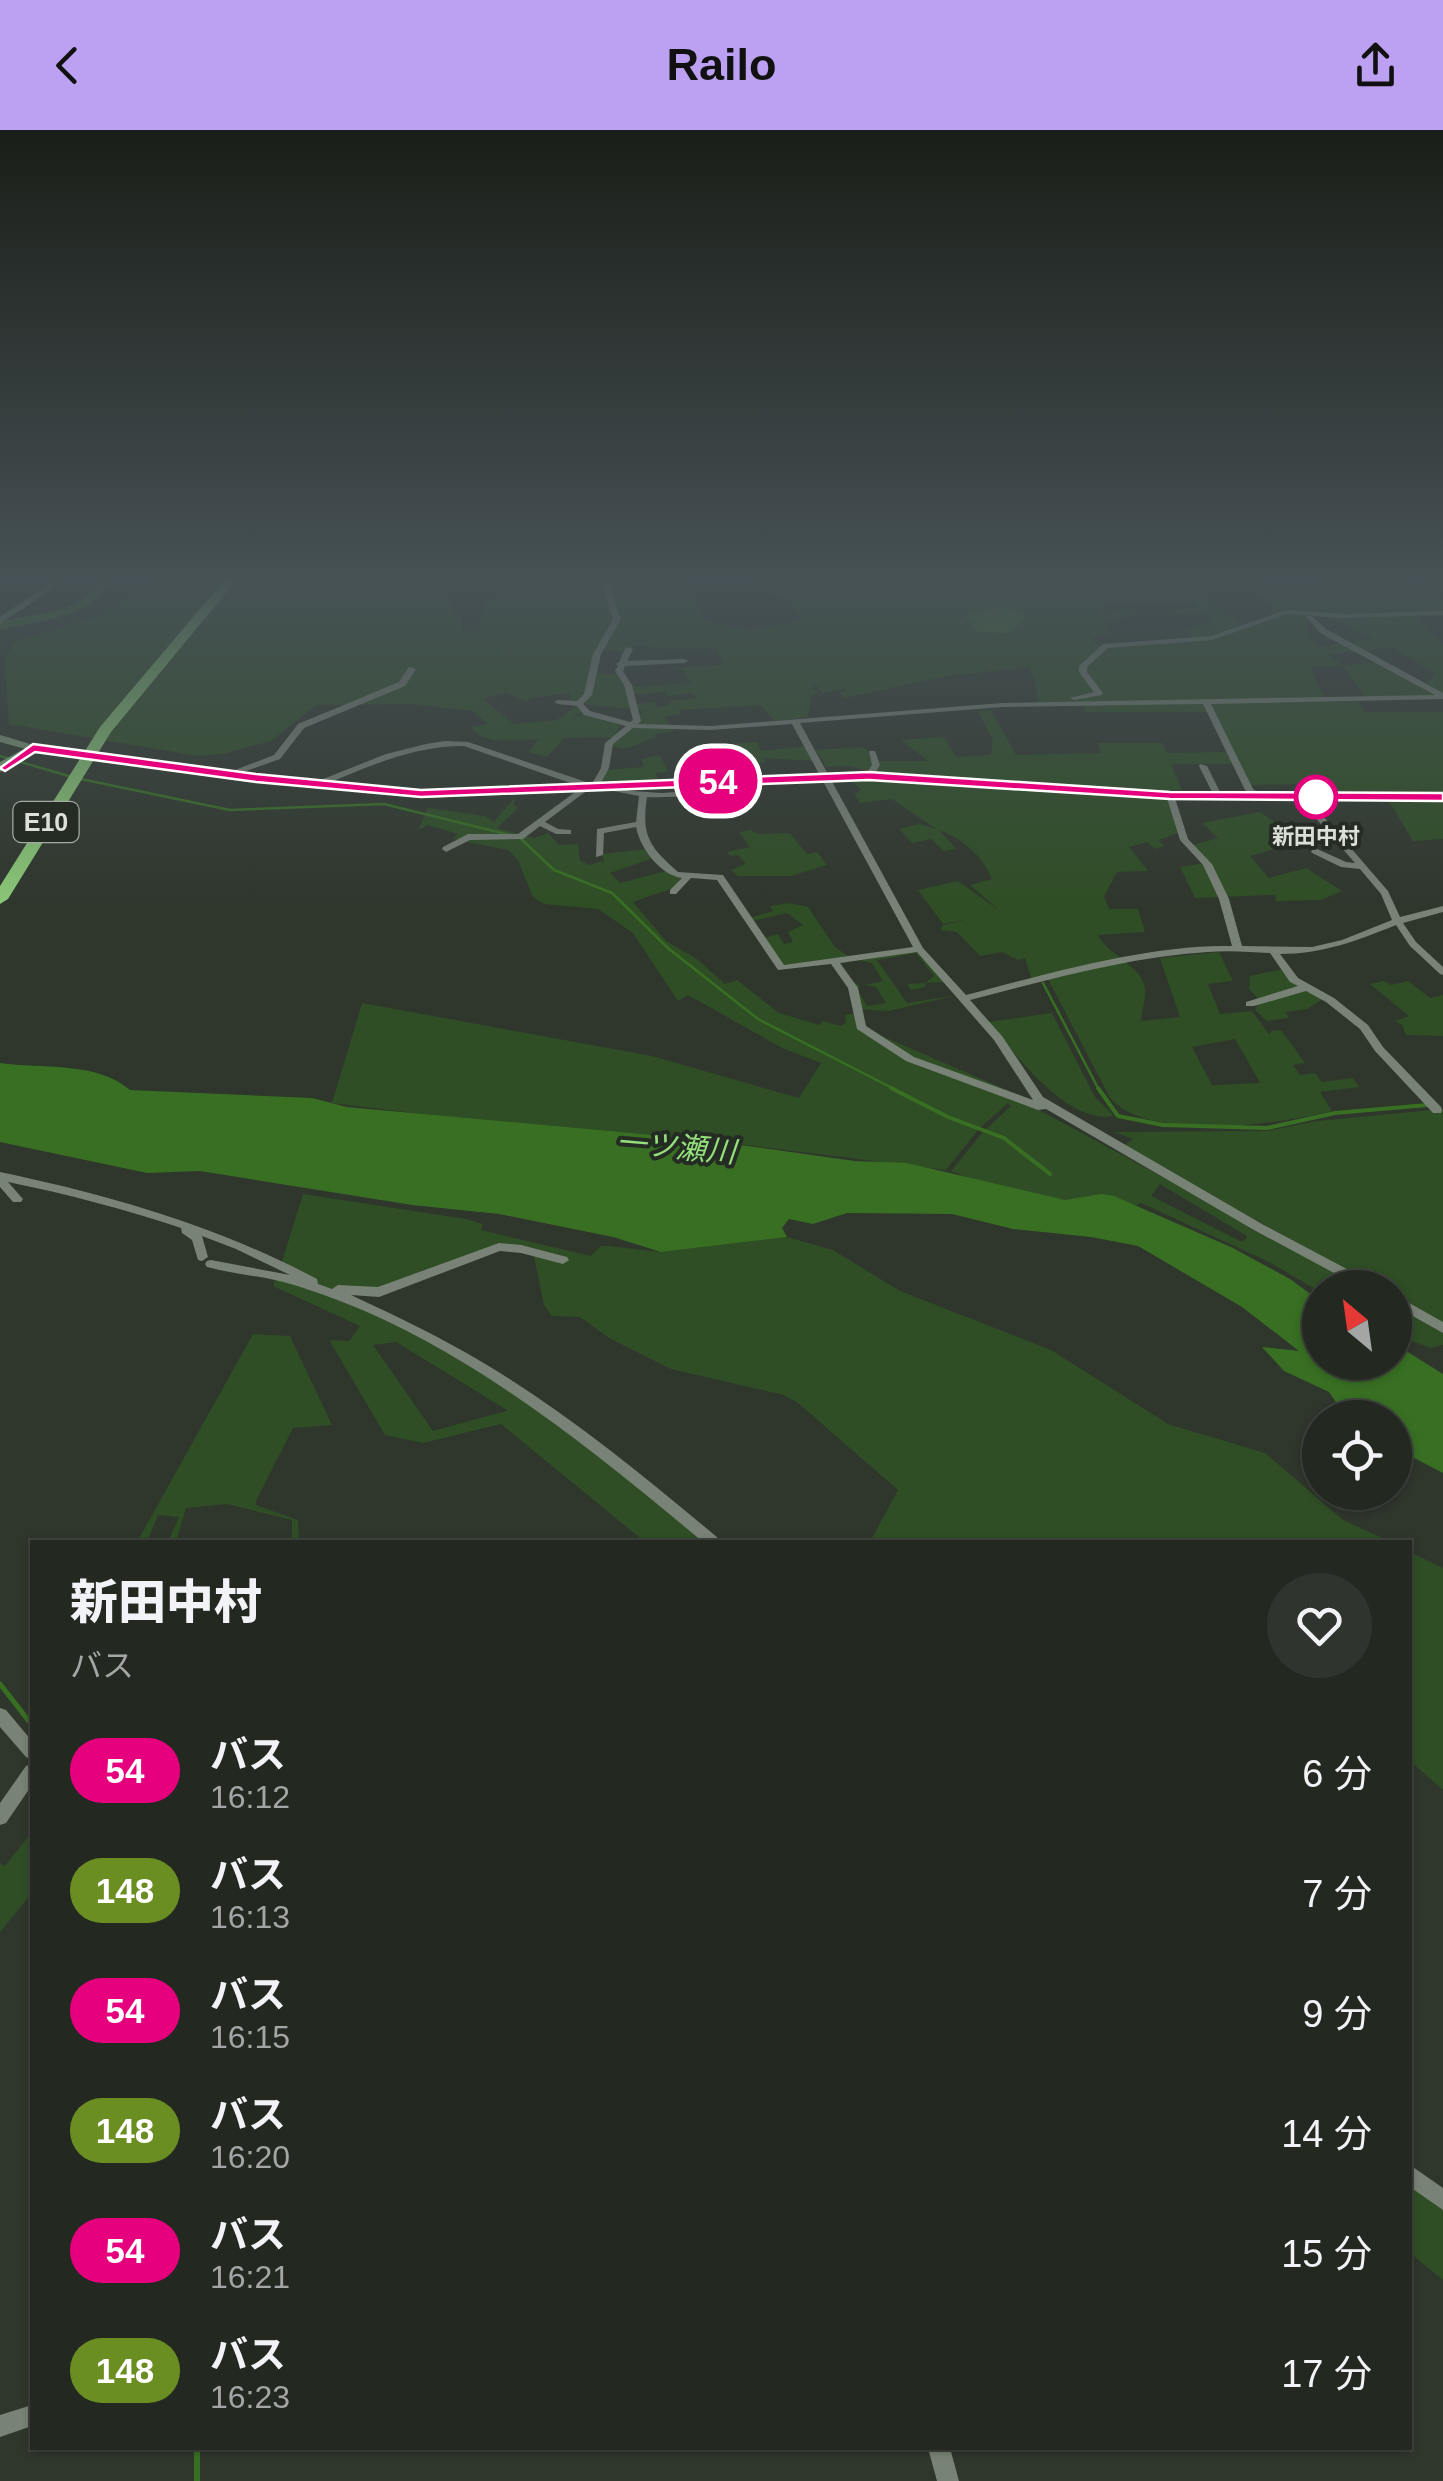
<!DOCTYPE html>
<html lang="ja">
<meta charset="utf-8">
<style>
body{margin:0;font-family:Arial,"Noto Sans JP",sans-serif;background:#2f342e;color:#f1f3f6;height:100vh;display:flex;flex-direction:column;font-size:38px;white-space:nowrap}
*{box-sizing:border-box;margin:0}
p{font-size:32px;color:#a3a6a5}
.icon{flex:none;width:55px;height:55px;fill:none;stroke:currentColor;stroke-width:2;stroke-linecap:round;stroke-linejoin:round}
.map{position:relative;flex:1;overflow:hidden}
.drawer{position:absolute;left:30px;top:1410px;width:1382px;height:910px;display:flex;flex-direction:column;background:#232821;border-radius:0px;box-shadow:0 2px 8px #0004,0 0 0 2px #40443f}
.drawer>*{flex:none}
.badge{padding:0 20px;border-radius:32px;font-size:35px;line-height:65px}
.needle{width:65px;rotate:331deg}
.controls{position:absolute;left:1302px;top:1140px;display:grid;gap:20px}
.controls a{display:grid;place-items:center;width:110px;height:110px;border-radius:50%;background:#232821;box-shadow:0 2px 8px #0004,0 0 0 2px #40443f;font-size:50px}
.map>.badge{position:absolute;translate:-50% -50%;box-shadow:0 0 0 5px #fff}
.round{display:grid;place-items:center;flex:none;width:105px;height:105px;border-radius:52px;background:#2f342e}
.overview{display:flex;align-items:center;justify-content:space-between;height:170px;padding:0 40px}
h1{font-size:48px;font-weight:800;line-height:75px}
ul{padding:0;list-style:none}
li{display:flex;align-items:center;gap:30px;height:120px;padding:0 40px}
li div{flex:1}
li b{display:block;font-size:38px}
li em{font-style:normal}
li .badge{min-width:110px;font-weight:700;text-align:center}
header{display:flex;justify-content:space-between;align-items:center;height:130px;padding:0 40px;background:#bca0f2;color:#111;font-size:45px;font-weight:800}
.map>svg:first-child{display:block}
.green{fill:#2f4e25;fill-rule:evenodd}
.water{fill:#386f23}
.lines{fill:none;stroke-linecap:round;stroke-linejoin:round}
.stream-far3{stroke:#386f23;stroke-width:2.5}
.stream-far2{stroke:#386f23;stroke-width:4}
.stream-far1{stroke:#386f23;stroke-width:5}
.stream{stroke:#386f23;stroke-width:6}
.river{fill:#386f23;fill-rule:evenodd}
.minor{fill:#798277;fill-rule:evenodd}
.secondary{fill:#7e9777;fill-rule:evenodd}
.primary{fill:#83ab77;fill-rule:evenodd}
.motorway{fill:#8ac777;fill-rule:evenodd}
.line{fill:#e6007e;stroke:#fff;stroke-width:2.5}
.stop-dot{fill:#fff;stroke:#e6007e;stroke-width:5}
.labels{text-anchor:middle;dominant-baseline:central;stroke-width:8;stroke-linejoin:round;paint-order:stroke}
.far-stop-label{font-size:22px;font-weight:bold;fill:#dbe0d9;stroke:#252c23}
.shield{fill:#252c23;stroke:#a4aaa2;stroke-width:2.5}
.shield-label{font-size:25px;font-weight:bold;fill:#dbe0d9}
.water-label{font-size:30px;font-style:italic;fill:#95e07c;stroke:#252c23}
</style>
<header><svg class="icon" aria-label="back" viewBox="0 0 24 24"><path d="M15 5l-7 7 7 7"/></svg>Railo<svg class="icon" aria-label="share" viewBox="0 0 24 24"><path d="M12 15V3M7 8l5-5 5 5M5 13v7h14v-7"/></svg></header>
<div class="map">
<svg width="1443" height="2351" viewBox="0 0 1443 2351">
<rect width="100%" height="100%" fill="#2f362c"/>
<path class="green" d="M156 447H685L703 488C726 503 774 500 799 490L800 485 789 469 765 462 749 447H1268L1266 450 1282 464 1312 462 1326 447H1443V463L1433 461V453L1413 448 1404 451 1443 469V483L1414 485 1443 514V566L1366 568 1343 536 1310 537 1325 569 1038 573 1035 550 1028 537 948 546 844 568 840 563 849 558 821 563 817 556H811L819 563 811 566 808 587 775 591 760 575 680 580V584L664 587 675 601 655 604V608C637 611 627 626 609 613L640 595 638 584 649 580 638 581 636 574 657 572 656 578 668 575 670 571 697 568 691 563 668 566 664 562 630 565 633 579 580 574 583 580 571 590 582 584 621 595 617 599 621 601 613 607 564 608 547 627 528 622 539 609C513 609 486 617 471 597L488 594 473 581 410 574 316 575 271 611 223 624 198 626 9 594 5 528 14 512 102 485ZM475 453 502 465 501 469 486 470 478 501H462V487L451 488 453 472 446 464ZM1246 453 1279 483 1243 497 1202 464ZM1196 473 1197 478 1171 480 1173 484 1203 482 1212 495 1184 498 1193 509 1102 518 1089 508 1112 503 1101 492 1136 484 1129 479 1107 482 1112 487 1096 482 1102 475ZM1308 486C1340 485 1350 498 1375 509L1318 517 1307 503ZM636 515 670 519 716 518 723 535 671 538 684 541 692 553 628 557 621 545 593 543 599 518 625 523ZM1392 517 1436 544 1424 555 1382 531 1344 536 1328 525ZM506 562 527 572 531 568 569 563 571 569 563 572 577 575 557 590 514 594 483 569Z
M1358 571 1365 582H1443V663H1317L1311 654 1246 655 1235 634H1171L1183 662 873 642 849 636 826 637 816 620 864 617 876 631H928L901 610 944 607 956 627 991 625 993 610 978 581 991 580 1016 625 1101 623 1098 613H1162L1167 623 1229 622 1210 582H1085L1084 576Z
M757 612 761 621 806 616 814 631 764 628 765 632 737 634 741 643 753 644 738 648 731 628 715 629 707 616Z
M660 625 668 642 656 643 658 652 596 655 604 640 644 637 641 629Z
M851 650 1171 669 1181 702 1159 710 1164 716 1155 719 1147 712 1129 717 1148 741 1117 742 1104 766 1109 779H1138L1145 802 1098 805C1107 825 1142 835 1145 858 1146 868 1142 881 1141 891L1180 887 1160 828 1219 822 1233 851 1208 854 1220 884 1252 881 1269 904 1273 900 1282 901 1305 933 1293 935 1300 945 1315 943 1322 952 1353 948 1359 957 1320 962 1332 981C1279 994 1149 1013 1110 968L1047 847 1032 851 1025 828 1018 830 1002 822 980 826 957 802 940 800 943 795 968 789 943 794 918 760 958 751 1000 781 970 755 992 749C982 725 963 709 939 700L956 719 944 721 931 709 912 713 899 699 920 694 936 699 892 669 860 673 854 664 861 660ZM1235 909 1260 953 1212 955 1192 917Z
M516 666 513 675 518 678 497 698 534 708 548 703 559 715 578 714 580 730 589 735 604 731 602 724 649 719 656 727 610 743 620 753 670 740 687 748 679 756 633 772 666 811 697 829 725 854 737 850 779 883 819 895 823 891 841 896 846 892 845 885 858 883 861 897 1035 972 1017 968 1366 1157 1320 1158V1162L1269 1132 1141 1073 1132 1077C1101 1058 1097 1072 1065 1070 1027 1068 986 1055 951 1041L982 1003 1011 976 1008 973 978 1000 946 1040 698 1009 480 991 332 973 362 873 652 926 799 968 821 933 782 918 688 865 678 871 633 803 598 779 544 774 533 767 518 730 508 720 453 709 458 704 428 695 418 700 428 678 485 686 494 692ZM1160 1054 1247 1106V1107L1242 1112 1151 1066Z
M1389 671H1443V709L1413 711Z
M1260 682 1302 711 1250 726 1269 748 1306 738 1342 761 1321 770 1276 771 1275 765 1195 768 1180 737 1205 733 1190 716 1218 708 1202 693Z
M751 700 757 704 790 703 807 724 817 722 827 735 791 746H738L731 740 746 734 738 725 730 726 727 722 750 717 739 702Z
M789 773 808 777 835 817 848 826 784 836 764 808 778 804 784 814 793 812 788 802 803 795 787 783 752 791 749 788 773 781 770 776Z
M919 820 946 852 925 853V857L911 860 907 854 925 853 934 846 916 823 877 830 907 873 958 865 889 881 858 879 849 849 859 855 858 860 867 876 886 873 876 857 864 855 883 851 872 833 858 830 839 834 838 830Z
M1283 839 1325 868 1307 879 1286 882 1289 888 1267 891 1255 880 1260 871 1249 859 1250 846Z
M1384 851 1391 855 1408 851 1430 868 1443 865V906L1406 905 1402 895 1395 891 1409 886 1370 854Z
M1052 883 1095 967 1114 986C1067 995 1016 925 989 892Z
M1443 979V1194L1395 1167V1158L1378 1157 1122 1017 1133 1009 1114 1002 1267 1001 1317 991Z
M303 1064 466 1089 483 1094 481 1100 591 1126 601 1116H609L661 1122 787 1107 833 1120 900 1161 1051 1220 1168 1294 1265 1323 1343 1390 1391 1412H870L898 1360 798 1273 784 1265 671 1239 609 1208 580 1187 552 1186 544 1175 533 1122 499 1117 379 1162 334 1160 491 1246 664 1371 713 1412H645L501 1294 423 1313 385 1305 329 1210 349 1211 360 1196 273 1156 276 1146 316 1155 281 1135ZM396 1212 507 1280 506 1281 433 1301 373 1215Z
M1395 1174 1443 1201V1215L1431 1218 1395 1205Z
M253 1204 290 1206 332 1295 293 1298 256 1371V1375L298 1390 299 1412H292V1390L227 1374 186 1378 176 1412H168L179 1387 158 1385 147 1412H137Z
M1410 1422 1443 1438V1660L1410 1631Z
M32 1702V1763L0 1802V1733L5 1736Z
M1410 2045 1443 2070V2150L1410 2123Z"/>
<path class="water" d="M1005 476 1028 485 1009 503 978 502 964 485Z
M0 933C41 939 97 931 130 960L312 968 347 977 697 1009 855 1031 907 1033 1065 1070 1101 1064 1114 1066 1233 1118 1290 1149 1320 1171V1232H1395V1214L1443 1244V1343L1395 1318V1288L1346 1287 1329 1262 1284 1241 1262 1217 1299 1221 1242 1177 1138 1116 1091 1107 1013 1099 952 1084 847 1083 813 1094 789 1089 782 1098 787 1107 661 1122 613 1107 499 1084 412 1075 200 1041 147 1043 0 1012Z"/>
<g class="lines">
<path class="stream-far3" d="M0 626 72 647
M81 649 230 680 384 674 510 705
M519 707 554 740 612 763 669 819 758 889 896 960
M1043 853 1099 960"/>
<path class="stream-far2" d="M891 958 948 987 1004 1008 1050 1044
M1098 958 1118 986 1163 995 1267 998 1335 983 1427 975"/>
<path class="stream-far1" d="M0 1554 32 1595"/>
<path class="stream" d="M197 2318V2351"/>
<path class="river" d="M103 447H113C92 490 42 489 0 500V493C37 480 83 486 103 447Z"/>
<path class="minor" d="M64 447H84L61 451 58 449Z
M546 447 607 448 621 489 601 524 592 565 583 574 590 581 630 592 633 590 624 555 615 541 618 536 616 534 619 532 626 517 633 519 627 531 684 529 688 531 684 533 625 536 623 541 632 555 641 591 638 594 711 596 1002 573 1435 565 1320 503 1305 485 1287 484 1212 510 1108 518 1087 537V542L1103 563 1102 565 1074 570 1070 568 1094 562 1079 542V536L1103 514 1211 506 1286 480 1346 484 1443 481V485L1346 488 1312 486 1326 499 1443 563V569L1211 574 1253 659 1264 667 1260 670 1245 660 1203 574 1002 577 800 593 923 818 966 865C1047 844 1149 814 1232 816L1219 769 1203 735 1180 710 1166 665 1170 662 1174 665 1188 709 1212 734 1229 769 1242 816 1312 817 1342 810 1392 790 1381 764 1360 739 1341 737 1312 723 1311 721 1315 718 1346 732 1355 733 1299 669V665H1305L1388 761 1400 787 1443 776V782L1403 793 1416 812 1443 837V845L1440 844 1410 816 1396 795C1357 811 1322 824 1280 824L1298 848 1334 868 1368 895 1383 917 1441 977 1442 980 1441 983H1433L1375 921 1360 899 1326 872 1306 861 1254 876H1246V872L1298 856 1290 852 1270 823C1250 822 1229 820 1208 822 1128 827 1048 850 970 870L1002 906 1043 967 1262 1094 1377 1155 1379 1158H1362L1254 1100 1046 979 1038 980 906 931 857 899 848 858 831 834 778 840 717 750 691 748 676 764H670V760L682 748C660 745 640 718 636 697L604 703 603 725 596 727 597 699 636 692 639 666 598 658 594 661 589 659 545 692 558 699 571 700V704H556L540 696 523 709 470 710 446 722 442 719 443 717 468 704H518L582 657 464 616C412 616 367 637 319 657H313V653L386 624 426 614 445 611 468 612 592 654 601 638 605 613 626 596 584 585 577 576 558 574 554 572 558 570 577 571 584 564 593 524 613 489 601 450 549 449ZM792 594 913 817 784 835 723 745 678 742C650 717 641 707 647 667 673 668 698 665 724 659L728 651 727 649H721L718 655 691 661 662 663 632 661 600 655 609 638 613 614 633 598 711 600ZM917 822 994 910 1033 970 914 927 866 896 858 858 840 833Z
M409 537 416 539 405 556 304 598 280 629 229 647 222 645 274 625 298 594 399 552Z
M869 621H875L880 635 872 648 869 649 865 646 872 635Z
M1200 634 1207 636 1222 666 1221 668 1214 666 1199 636Z
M0 1042C110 1065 217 1096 317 1149L318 1154 332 1159 338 1155 378 1157 499 1113 521 1115 567 1127 569 1130 563 1134 521 1123 500 1121 379 1167 351 1165C396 1186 440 1207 482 1232 566 1282 643 1345 718 1408L720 1412H703C596 1323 472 1221 340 1171 319 1163 297 1155 275 1150 252 1145 229 1143 207 1137L205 1134 207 1131 211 1130 290 1145 236 1119 202 1106 208 1127 202 1131 198 1130 192 1110 182 1103 181 1098C124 1079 67 1064 8 1052L23 1069 21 1072H13L0 1057Z
M1395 1165 1443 1192V1203L1395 1176Z
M0 1578 6 1580 32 1611V1630L26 1627 0 1597Z
M32 1634V1655L6 1693 0 1695V1673L26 1636Z
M1410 2035 1443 2058V2080L1410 2057Z
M32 2275V2296L0 2307V2285Z
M928 2318H950L959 2351H937Z"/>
<path class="secondary" d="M59 447H70L0 494V487Z
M0 605 37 616 39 618 33 621 0 612Z"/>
<path class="primary" d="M33 614 226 641 421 660 869 642 1170 661 1443 663V671L1170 669 869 650 421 668 226 649 35 622 0 642V632Z"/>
<path class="motorway" d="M227 447H239L111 602 8 769 0 774V756L100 597Z"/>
</g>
<linearGradient id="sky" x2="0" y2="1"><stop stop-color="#1a1e18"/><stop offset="0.58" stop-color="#475256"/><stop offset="1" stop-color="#475256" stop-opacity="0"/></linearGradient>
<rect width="1443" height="776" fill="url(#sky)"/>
<path class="line" d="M33 614 256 644 421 660 869 642 1170 662 1443 663V671L1170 669 869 650 421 667 256 652 35 622 5 641 0 638Z"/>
<circle class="stop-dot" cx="1316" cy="667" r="20"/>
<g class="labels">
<g class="far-stop-label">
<text x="1316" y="706">新田中村</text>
</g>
<rect class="shield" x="13.5" y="672" width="65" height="40" rx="8"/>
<g class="shield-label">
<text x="46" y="692">E10</text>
</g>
<g class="water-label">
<text transform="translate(676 1017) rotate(5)">一ツ瀬川</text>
</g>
</g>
</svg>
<div class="controls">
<a><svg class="needle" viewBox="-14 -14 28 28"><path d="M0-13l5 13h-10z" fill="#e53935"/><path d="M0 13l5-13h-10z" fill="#a3a6a5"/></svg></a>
<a><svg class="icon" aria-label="locate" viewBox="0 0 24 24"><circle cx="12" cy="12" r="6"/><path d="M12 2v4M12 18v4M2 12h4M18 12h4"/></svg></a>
</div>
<b class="badge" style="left:718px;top:651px;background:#e6007e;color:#fff">54</b>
<section class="drawer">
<div class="overview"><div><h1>新田中村</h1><p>バス</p></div><a class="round"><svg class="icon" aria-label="heart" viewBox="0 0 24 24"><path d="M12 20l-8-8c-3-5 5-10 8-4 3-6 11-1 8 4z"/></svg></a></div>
<ul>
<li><span class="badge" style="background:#e6007e;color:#fff">54</span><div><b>バス</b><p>16:12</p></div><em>6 分</em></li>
<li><span class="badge" style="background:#6b8e23;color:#fff">148</span><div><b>バス</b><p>16:13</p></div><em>7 分</em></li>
<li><span class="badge" style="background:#e6007e;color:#fff">54</span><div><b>バス</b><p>16:15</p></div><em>9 分</em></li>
<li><span class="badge" style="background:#6b8e23;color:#fff">148</span><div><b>バス</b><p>16:20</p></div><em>14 分</em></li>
<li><span class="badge" style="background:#e6007e;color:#fff">54</span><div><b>バス</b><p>16:21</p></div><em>15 分</em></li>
<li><span class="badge" style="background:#6b8e23;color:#fff">148</span><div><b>バス</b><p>16:23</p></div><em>17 分</em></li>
</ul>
</section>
</div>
